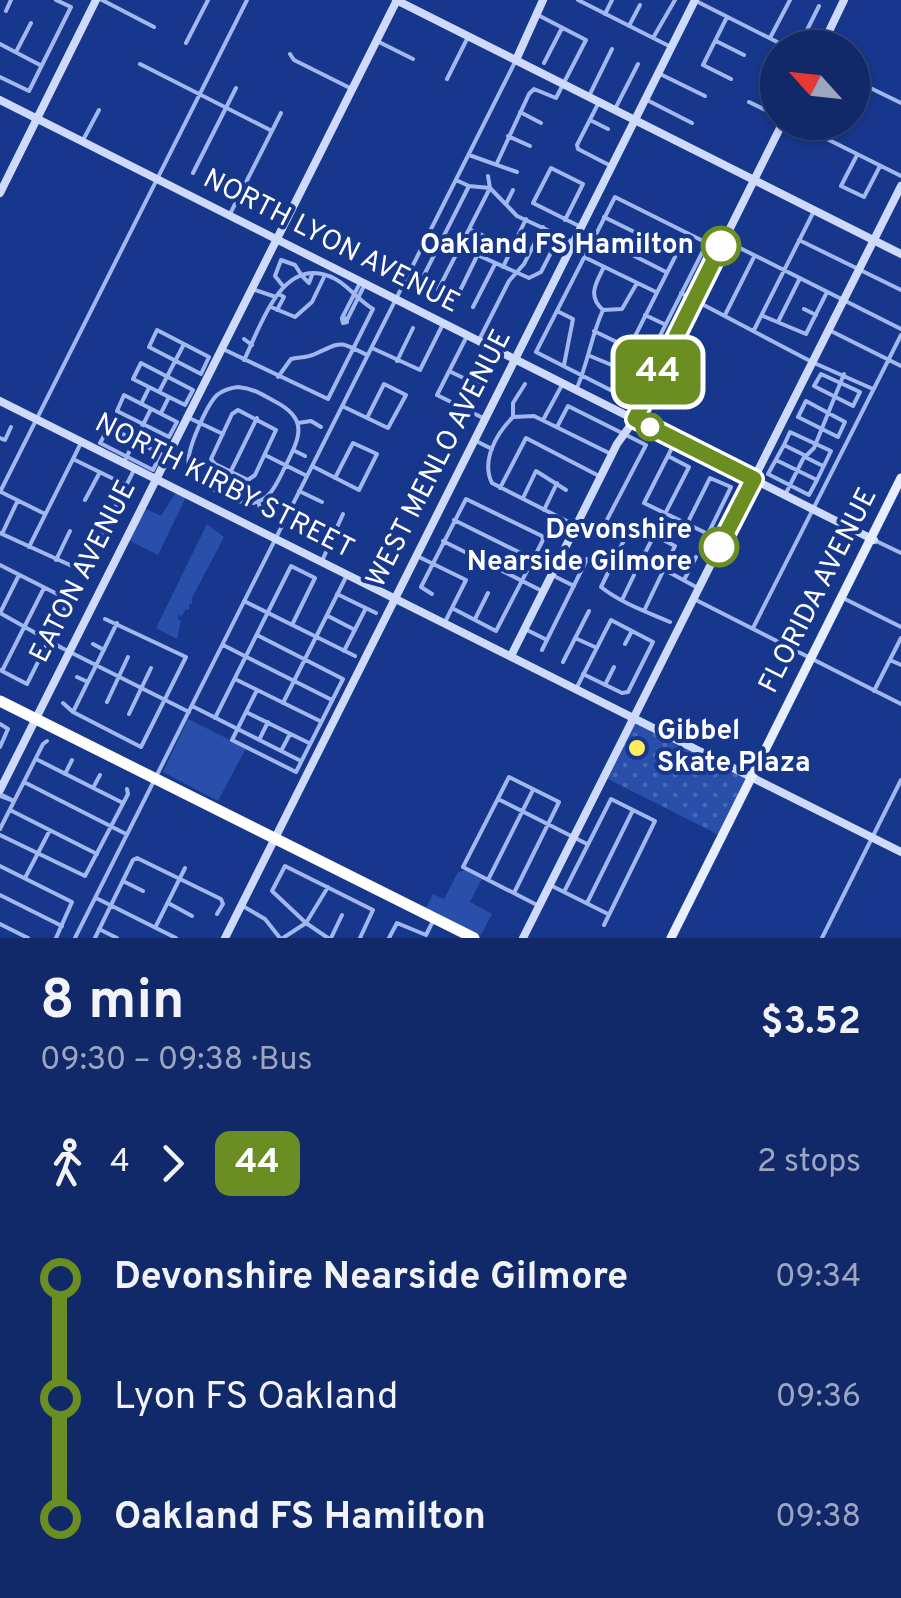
<!DOCTYPE html>
<meta charset="utf-8">
<style>
body{margin:0;font-family:Overpass,sans-serif;background:#1a316f;color:#f1f3f6;height:100vh;display:flex;flex-direction:column;font-size:38px;white-space:nowrap}
*{box-sizing:border-box;margin:0}
p{font-size:32px;color:#9ca6c0}
.icon{flex:none;width:55px;height:55px;fill:none;stroke:currentColor;stroke-width:2;stroke-linecap:round;stroke-linejoin:round}
.map{position:relative;height:938px;overflow:hidden}
.drawer{display:flex;flex-direction:column;background:#112969;flex:1}
.drawer>*{flex:none}
.badge{padding:0 20px;border-radius:15px;font-size:35px;line-height:65px}
.needle{width:65px;rotate:297deg}
.fabs{position:absolute;left:760px;top:30px;display:grid;gap:20px}
.fabs a{display:grid;place-items:center;width:110px;height:110px;border-radius:50%;background:#112969;box-shadow:0 2px 8px #0004,0 0 0 2px #30457d;font-size:50px}
.map>.badge{position:absolute;translate:-50% -50%;box-shadow:0 0 0 5px #fff}
.legs{display:flex;align-items:center;gap:15px;height:110px;padding:0 40px;font-size:32px}
.legs p{margin-inline-start:auto}
.overview{display:flex;align-items:center;justify-content:space-between;height:170px;padding:0 40px}
h1{font-size:55px;font-weight:700;line-height:75px}
ul{padding:0 40px;list-style:none}
li{display:flex;align-items:center;gap:35px;height:120px;font-size:38px}
li i{display:grid;place-items:center;width:15px;height:100%;margin:0 12px;background:currentColor}
li i::after{content:'';width:25px;height:25px;margin:-12px;border:8px solid;border-radius:50%;background:#112969}
li p{margin-inline-start:auto}
li:first-child i{background:linear-gradient(#0000 50%,currentColor 0)}
li:last-child i{background:linear-gradient(currentColor 50%,#0000 0)}
.map>svg:first-child{display:block}
.grass{fill:#294faa}
.park{fill:url(#park-dots)}
.lines{fill:none;stroke-linecap:round;stroke-linejoin:round}
.street{stroke:#a1b7ef;stroke-width:4}
.secondary{stroke:#cedafa;stroke-width:8}
.primary{stroke:#e9eeff;stroke-width:9}
.highway{stroke:#fff;stroke-width:11}
.line-1-casing{stroke:#fff;stroke-width:22}
.line-1{stroke:#6b8e23;stroke-width:15}
.stop-1-dot{fill:#fff;stroke:#6b8e23;stroke-width:5}
.poi-dot{fill:#ffeb5f;stroke:#17378c;stroke-width:4}
.labels{text-anchor:middle;dominant-baseline:central;stroke-width:8;stroke-linejoin:round;paint-order:stroke}
.street-label{font-size:28px;fill:#fff;stroke:#17378c}
.stop-label{font-size:28px;font-weight:bold;fill:#fff;stroke:#17378c;text-anchor:end}
.poi-label{font-size:28px;font-weight:bold;fill:#fff;stroke:#17378c;text-anchor:start}
</style>
<div class="map">
<svg width="901" height="938" viewBox="0 0 901 938">
<defs>
<pattern id="park-dots" width="8" height="8" patternUnits="userSpaceOnUse" patternTransform="scale(2.5)"><rect width="8" height="8" fill="#294faa"/><path d="M2 2h.1M6 6h.1" fill="none" stroke="#4969b7" stroke-width="1.8" stroke-linecap="round"/></pattern>
</defs>
<rect width="100%" height="100%" fill="#17378c"/>
<path class="grass" d="M176 492 186 497 158 555 126 539 144 508 161 516Z
M207 524 224 537 192 598V604H189V610L186 609 182 616 179 615 178 619 181 621 177 639 156 628Z
M188 719 246 748 218 801 163 772Z
M466 870 482 879 470 902 492 914 481 935 426 908 433 894 444 899 458 872Z"/>
<path class="park" d="M634 722 746 779 719 835 606 778Z"/>
<g class="lines">
<path class="street" d="M102 0 154 27
M578 0 671 47
M694 0 789 48
M6 11 11 0
M605 14 612 0
M727 17 703 65 731 79
M629 26 640 5
M653 38 675 0
M770 38 790 0
M377 41 413 59
M716 41 744 55
M186 43 208 0
M0 44 40 65
M798 48 819 6
M16 52 31 23
M290 54 294 60 350 88
M544 63 562 28
M140 64 272 131
M658 73 705 96
M0 77 29 91 71 7 56 0
M447 79 468 37
M852 79 901 103
M589 96 612 49
M645 99 692 123
M599 102 577 145 578 149 611 166
M749 102 778 116
M615 109 638 64
M520 112 541 123
M590 120 608 129
M793 122 901 176
M508 136 530 146
M82 142 99 110
M469 155 517 172
M857 155 841 186 864 197 880 166
M497 163 529 94 534 89 556 98 586 40 536 14
M193 173 236 88
M456 180 469 186 490 188 517 216 571 241
M615 197 707 243 628 399 536 352Z
M506 204 513 190
M229 216 281 113
M565 220 583 184 551 168 533 203 581 227
M469 229 510 248
M545 230 572 244
M595 236 666 272
M442 239 529 278 541 272 560 235
M724 240 901 329
M799 240 901 290
M584 257 656 292
M503 267 526 219
M604 267C596 283 587 296 603 310L622 309 637 283
M302 276 309 283 312 275
M421 281 469 186
M283 286 275 276 281 260 295 265 302 276
M252 289 276 297
M438 290 490 188 488 176
M681 293 812 362 873 389
M456 299 476 258
M271 307 295 317 312 302 325 275
M473 307 495 264
M804 309 816 315
M277 310 284 297 279 294
M557 311 573 319 564 365
M645 315 664 324
M725 315 754 257
M763 316 806 334 827 292
M342 318 360 283
M345 318 347 322 343 323 342 319Z
M347 320 365 284
M778 322 800 278
M157 330 209 357 201 374 149 347Z
M754 330 813 213
M829 330 901 366
M594 331 629 348
M467 336 437 395 485 419
M244 339 252 345
M478 342 509 281 524 264 543 227
M372 348 420 370 443 324
M223 349 328 399 373 309C355 298 343 278 322 274 278 264 259 331 244 360
M590 356 619 368 677 253 604 217
M397 361 413 328
M141 363 193 390 185 405 133 379Z
M449 371 480 386 486 367
M821 374 860 392 853 406 814 386Z
M278 377 291 359C299 357 307 358 315 354 342 342 338 340 367 355
M238 387C252 388 262 394 274 401 312 420 298 440 283 471 276 485 270 500 253 503 242 504 233 499 223 494 210 488 193 481 189 466 185 452 207 405 217 395 223 390 230 388 238 387Z
M576 390C588 364 591 336 603 310
M159 392 184 344
M124 395 177 422 169 437 117 411Z
M806 401 845 422 838 437 798 417Z
M141 404 149 388
M342 406 388 428 406 395 384 384 367 418
M238 410 276 430 255 475 248 480 215 464 211 459 232 414Z
M161 413 169 397
M187 417 223 434
M513 417C496 434 481 461 492 483L598 537 646 445 568 406 557 427
M513 417 534 416 609 453
M513 417V403L525 384
M543 420 562 385
M298 423 311 421 321 427
M109 427 161 454 153 470 100 443Z
M0 438 5 440 11 427
M474 440 492 449
M676 440 644 503 708 534 731 487 710 478 687 524
M293 450 305 456
M265 455 305 475
M806 456 784 445 790 432 831 451 817 480
M805 457 823 466
M126 458 151 409
M73 459 126 485
M776 460 817 480 809 495 768 474 784 445
M312 466 359 490 377 454 353 443 335 478
M231 471 257 418
M500 488 526 438 601 477
M299 491 322 502
M0 492 247 0
M1 492 45 514
M785 495 803 459 814 448 844 374
M523 498 536 471 566 490
M85 500 100 472
M258 501 261 511
M544 510 557 483
M454 520 533 559
M0 533 83 571 134 470
M2 534 17 502
M874 540 901 553
M443 541 542 591
M29 547 82 441
M645 553 689 467 668 456
M417 556 466 580 445 622
M56 560 70 531
M322 561 343 514
M0 565 69 600 27 684 0 670
M663 569 698 588
M552 575 574 586
M684 580 696 557
M337 594 376 613
M432 594 421 587 466 499 542 536 543 540 496 631 452 608
M841 597 901 627
M622 600 634 575
M696 600 901 704
M244 601 355 656
M1 611 19 575
M644 611 675 546 632 524 601 587C621 603 647 612 670 622
M0 613 62 648 189 712
M328 616 355 630
M475 619 488 593
M753 628 901 335
M525 629 547 640
M257 635 343 679 296 772 232 740 257 690
M575 638 597 648
M93 644 104 650
M625 644 632 631
M223 645 332 700
M542 650 587 559
M344 651 366 608
M890 660 901 665
M563 662 589 611
M2 671 44 588
M77 677 88 682
M235 679 320 721
M605 685 614 667
M576 689 611 620 653 642 628 692 622 693 583 674
M874 691 901 638
M107 702 128 657
M63 703 73 712 141 747 186 657 105 619
M283 703 346 577
M192 706 299 760
M73 712 117 623
M246 712 309 743
M129 714 151 668
M215 718 291 566 315 578 292 625
M0 724 8 729 0 747
M259 740 268 722
M281 751 290 734
M36 759 123 803
M65 774 72 760
M24 782 126 834
M93 788 100 775
M0 794 14 801 0 796
M498 799 587 844
M10 810 97 854
M0 829 43 744 47 741
M0 835 85 876 128 794 127 789
M0 866 72 902 56 938
M25 878 50 830
M488 880 533 790
M125 882 143 891
M550 885 608 914
M564 892 611 799 655 821 604 925
M514 893 559 802 509 777 463 867 537 905
M0 895 62 926
M96 898 176 938
M587 903 633 810
M170 904 192 916
M241 905 265 919 280 938
M0 924 28 938
M156 926 185 868
M99 929 117 938
M75 938 515 62
M95 938 133 860 137 858 221 899 223 904 217 914
M283 938 306 923 328 887
M328 938 306 923 272 891 285 866 373 910 360 938
M331 938 342 915
M389 938 397 923 426 935 433 921
M822 938 901 780"/>
<path class="secondary" d="M396 0 901 254
M821 48 844 0
M516 60 543 0
M0 100 874 540
M0 193 96 0
M0 401 901 852
M511 656 617 444 635 419 783 122
M0 790 397 0
M225 938 695 0
M523 938 901 186"/>
<path class="primary" d="M671 938 901 478"/>
<path class="highway" d="M0 701 474 938"/>
</g>
<g class="lines">
<g class="line-1-casing">
<path id="line-1" d="M719 547 754 479 635 419 721 246"/>
</g>
<use href="#line-1" class="line-1"/>
</g>
<g class="stop-1-dot">
<circle cx="721" cy="246" r="18"/>
<circle cx="650" cy="427" r="12"/>
<circle cx="719" cy="547" r="18"/>
</g>
<circle class="poi-dot" cx="637" cy="748" r="10"/>
<g class="labels">
<g class="street-label">
<text transform="translate(331 242) rotate(27)">NORTH LYON AVENUE</text>
<text transform="translate(440 459) rotate(-63)">WEST MENLO AVENUE</text>
<text transform="translate(224 487) rotate(27)">NORTH KIRBY STREET</text>
<text transform="translate(84 572) rotate(-63)">EATON AVENUE</text>
<text transform="translate(819 591) rotate(-63)">FLORIDA AVENUE</text>
</g>
<g class="stop-label">
<text x="694" y="246">Oakland FS Hamilton</text>
<text x="692" y="531">Devonshire<tspan x="692" dy="32">Nearside Gilmore</tspan></text>
</g>
<g class="poi-label">
<text x="657" y="732">Gibbel<tspan x="657" dy="32">Skate Plaza</tspan></text>
</g>
</g>
</svg>
<div class="fabs">
<a><svg class="needle" viewBox="-14 -14 28 28"><path d="M0-13l5 13h-10z" fill="#e53935"/><path d="M0 13l5-13h-10z" fill="#9ca6c0"/></svg></a>
</div>
<b class="badge" style="left:658px;top:372px;background:#6b8e23;color:#fff">44</b>
</div>
<section class="drawer">
<div class="overview"><div><h1>8 min</h1><p>09:30 – 09:38 · Bus</p></div><b>$3.52</b></div>
<div class="legs"><svg class="icon" aria-label="walk" viewBox="0 0 24 24"><circle cx="13" cy="4" r="2"/><path d="M13 8l-2 6 4 7M11 14l-3 7M7 12l3-4h3l4 4"/></svg>4<svg class="icon" aria-label="forward" viewBox="0 0 24 24"><path d="M9 5l7 7-7 7"/></svg><b class="badge" style="background:#6b8e23;color:#fff">44</b><p>2 stops</p></div>
<ul>
<li><i style="color:#6b8e23"></i><b>Devonshire Nearside Gilmore</b><p>09:34</p></li>
<li><i style="color:#6b8e23"></i><span>Lyon FS Oakland</span><p>09:36</p></li>
<li><i style="color:#6b8e23"></i><b>Oakland FS Hamilton</b><p>09:38</p></li>
</ul>
</section>
